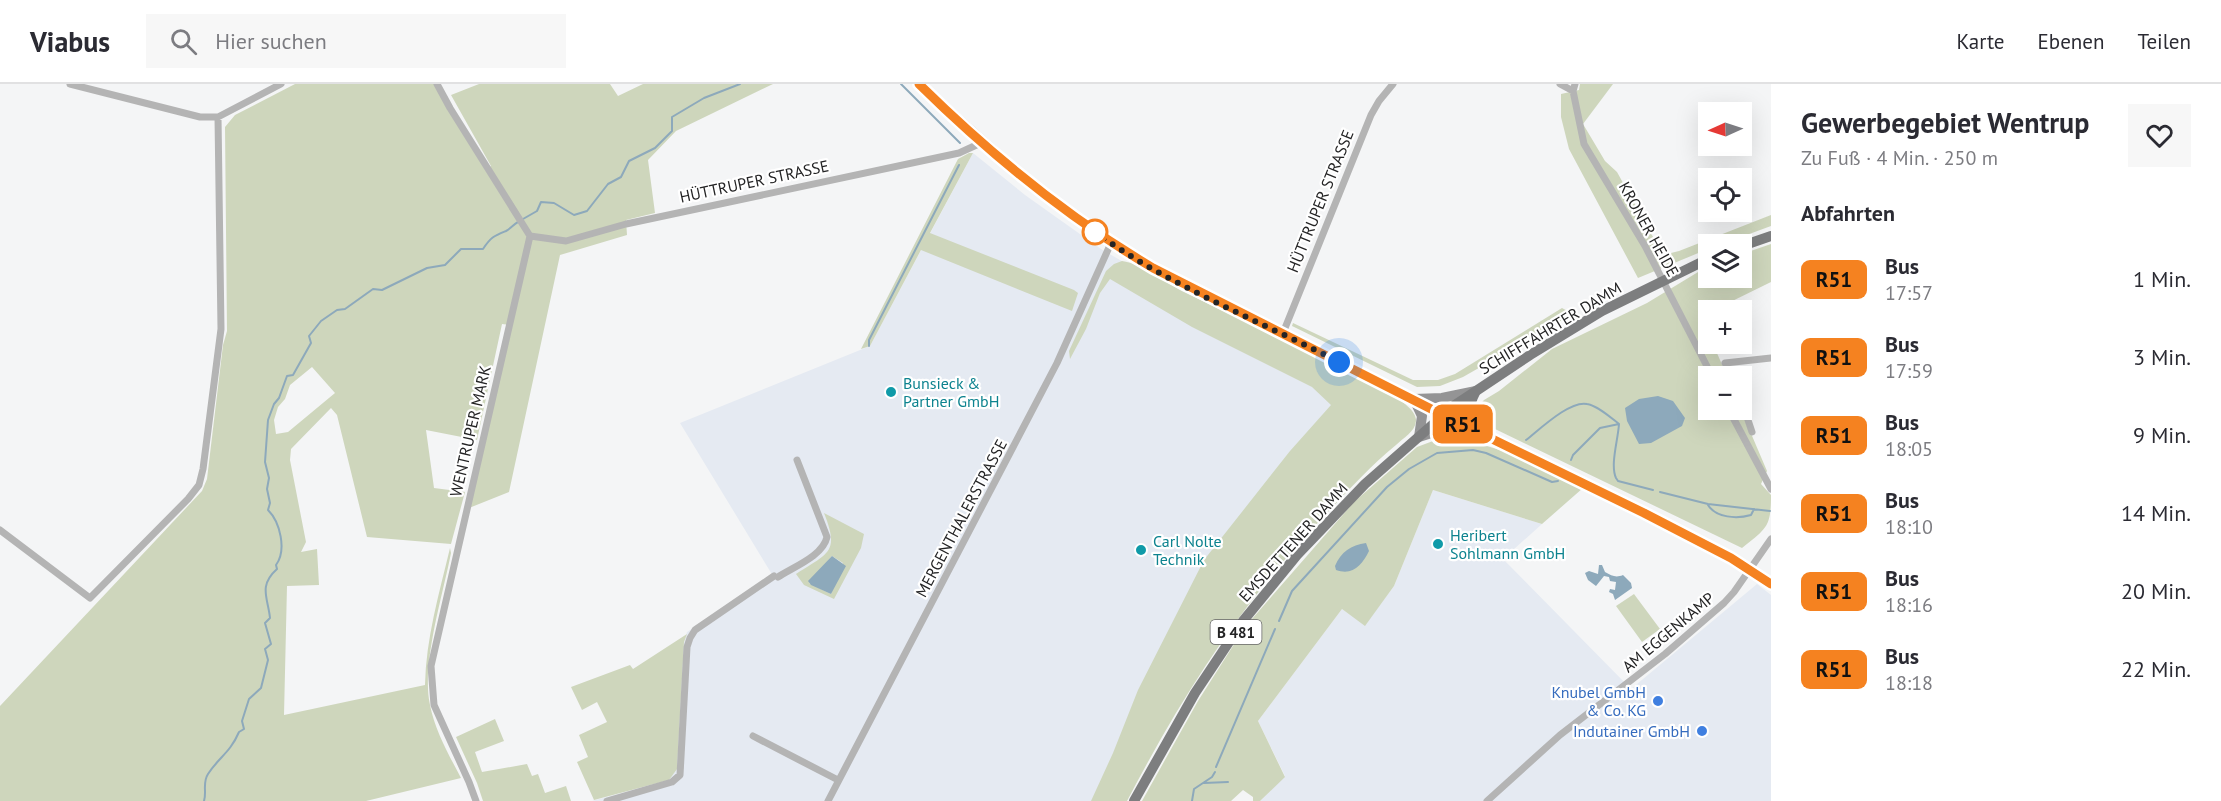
<!DOCTYPE html>
<html lang="de">
<meta charset="utf-8">
<style>
body{margin:0;font-family:"PT Sans",sans-serif;background:#f7f7f7;color:#2b2b33;height:100vh;display:flex;flex-direction:column;font-size:22px;white-space:nowrap}
*{box-sizing:border-box;margin:0}
p{font-size:20px;color:#7c7c81}
.icon{flex:none;width:33px;height:33px;fill:none;stroke:currentColor;stroke-width:2;stroke-linecap:round;stroke-linejoin:round}
.map{position:relative;flex:1;overflow:hidden}
.sheet{display:flex;flex-direction:column;background:#fff;width:450px}
.sheet>*{flex:none}
.badge{padding:0 12px;border-radius:9px;font-size:21px;line-height:39px}
.needle{width:39px;rotate:267deg}
.buttons{position:absolute;left:1698px;top:18px;display:grid;gap:12px}
.buttons a{display:grid;place-items:center;width:54px;height:54px;border-radius:0px;background:#fff;box-shadow:0 6px 24px #0002;font-size:30px}
.you{position:absolute;width:30px;height:30px;margin:-15px;border:4px solid #fff;border-radius:50%;background:#1a73e8;box-shadow:0 0 0 9px #1a73e833}
.map>.badge{position:absolute;translate:-50% -50%;box-shadow:0 0 0 3px #fff}
h2{padding:0 30px;font-size:22px;line-height:54px}
.round{display:grid;place-items:center;flex:none;width:63px;height:63px;border-radius:0px;background:#f7f7f7}
.head{display:flex;align-items:center;justify-content:space-between;height:102px;padding:0 30px}
h1{font-size:28px;font-weight:700;line-height:45px}
ul{padding:0;list-style:none}
li{display:flex;align-items:center;gap:18px;height:78px;padding:0 30px}
li div{flex:1}
li b{display:block;font-size:22px}
li em{font-style:normal}
li .badge{min-width:66px;font-weight:700;text-align:center}
header{display:flex;align-items:center;gap:36px;box-sizing:border-box;height:84px;padding:0 30px;background:#fff;border-bottom:2px solid #e1e1e2}
header strong{font-size:28px}
nav{display:flex;gap:33px;margin-inline-start:auto;font-size:21px}
.search{width:420px;height:54px;background:#f7f7f7;display:flex;align-items:center;gap:15px;box-sizing:border-box;padding:0 21px;border-radius:0px;color:#7c7c81;font-size:22px}
main{display:flex;flex:1;min-height:0}
.map>svg:first-child{display:block}
.built{fill:#e5eaf2}
.green{fill:#ced6bc;fill-rule:evenodd}
.water{fill:#8da9bb}
.lines{fill:none;stroke-linecap:round;stroke-linejoin:round}
.stream{stroke:#8da9bb;stroke-width:2}
.street{stroke:#b4b4b4;stroke-width:7}
.secondary{stroke:#949495;stroke-width:10}
.primary{stroke:#7d7e7f;stroke-width:10}
.line-casing{stroke:#fff;stroke-width:14}
.line{stroke:#f58220;stroke-width:9}
.walk{stroke:#242425;stroke-width:6;stroke-dasharray:0 10.8}
.stop-dot{fill:#fff;stroke:#f58220;stroke-width:3}
.culture-dot{fill:#0f9aa8;stroke:#fff;stroke-width:2}
.shop-dot{fill:#3f7fe0;stroke:#fff;stroke-width:2}
.labels{text-anchor:middle;dominant-baseline:central;stroke-width:4.5;stroke-linejoin:round;paint-order:stroke}
.shield{fill:#fff;stroke:#666;stroke-width:1.5}
.shield-label{font-size:15px;font-weight:bold;fill:#242425}
.street-label{font-size:16px;fill:#242425;stroke:#fff}
.culture-label{font-size:16px;fill:#0d838f;stroke:#fff;text-anchor:start}
.shop-label{font-size:16px;fill:#366cbe;stroke:#fff;text-anchor:end}
</style>
<header>
<strong>Viabus</strong>
<div class="search"><svg class="icon" aria-label="search" viewBox="0 0 24 24"><circle cx="10" cy="10" r="6"/><path d="M15 15l6 6"/></svg>Hier suchen</div>
<nav><a>Karte</a><a>Ebenen</a><a>Teilen</a></nav>
</header>
<main>
<div class="map">
<svg width="1771" height="717" viewBox="0 0 1771 717">
<rect width="100%" height="100%" fill="#f4f5f6"/>
<path class="built" d="M973 69 1025 111 1101 165 1168 204 1381 312 1246 504 1116 717H592L669 696 684 558 687 548 773 492 680 339 870 262Z
M1433 406 1542 440 1503 475 1631 605 1757 500 1771 511V717H1260L1285 692 1258 637 1342 525 1365 541 1394 502Z"/>
<path class="green" d="M295 0H434L486 87 491 82 451 11 479 0H610L618 12 643 0H773L676 47 648 76 655 129 626 136 627 151 560 171 509 408 469 424 510 241 502 240 477 356 426 346 434 404 465 408 451 460 367 453 337 331 331 324 291 365 290 376 306 458 301 468 317 465 319 501 287 502 284 631 425 601C426 554 439 510 450 464L451 469C443 511 421 580 430 621 435 647 449 671 461 694L366 717H0V622L202 407 207 395 223 261 227 247 225 43 235 31ZM312 283 335 309 288 348 276 350 274 336 278 323 285 315 290 301Z
M1580 0H1613L1583 40 1605 77 1617 88 1663 171 1679 167 1771 131V142L1722 160H1708V165L1638 194 1569 65 1561 33V10L1579 6Z
M969 69H973L930 149 1074 206 1078 209 1072 227 921 166 870 262 861 265 958 75Z
M1771 160V198L1714 226H1708V229L1702 233 1708 249V260H1713L1727 292H1708V326H1741L1767 387 1761 400 1771 411C1771 443 1767 444 1742 464L1495 345C1484 339 1478 337 1477 324L1484 316 1499 307 1552 265 1647 219 1708 182V194H1742V170Z
M1122 177C1143 180 1167 200 1186 209 1231 231 1276 252 1321 275 1339 284 1419 316 1416 337 1415 348 1403 354 1396 361 1370 382 1348 407 1325 431 1241 519 1183 610 1127 717H1091L1113 669 1138 606 1204 476 1290 367 1331 321 1312 303 1192 243 1110 195 1100 209 1086 245 1070 275 1069 267 1106 187 1114 180Z
M1562 224 1573 230 1463 293 1440 302 1417 303 1292 242 1293 239 1413 296H1438L1455 290Z
M1441 354C1492 356 1538 382 1583 404L1542 440 1433 406 1394 502 1365 542 1342 525 1258 637 1285 693 1260 717H1253V713L1243 706 1231 717H1142L1198 617 1245 543 1354 418 1417 363Z
M824 429 864 450 861 464 834 515 804 501 796 490C828 469 840 469 824 429ZM832 472 843 479 831 510 809 499Z
M1634 510 1660 545 1642 558 1616 522Z
M687 550 684 558 677 685 669 696 594 716 577 678 588 673 579 651 607 638 597 618 582 626 571 603 630 581 633 585Z
M495 635 504 657 475 668 482 688 527 680 532 692 538 690 545 709 566 702 571 717H483L477 699 456 653Z"/>
<path class="water" d="M1658 312 1673 317 1685 334 1682 342 1651 359 1639 360 1627 337 1625 324 1639 315Z
M1366 459 1369 467C1362 481 1353 492 1336 486L1335 482C1341 468 1351 461 1366 459Z
M832 472 846 482 831 510 811 501 808 497Z
M1599 481H1602L1605 488C1612 492 1616 494 1623 491L1631 499 1632 504 1615 516 1613 510 1609 508 1610 505 1615 506 1616 498 1610 497 1609 493 1604 492 1596 502 1588 496 1585 489 1589 487 1598 490Z"/>
<g class="lines">
<path class="stream" d="M901 0 960 59
M523 135 537 127 541 118 554 119 574 131 587 127 608 100 621 93 629 77 655 64 672 47V33L704 14 740 0
M869 262V256L959 81
M1526 356C1539 346 1570 316 1587 320 1598 322 1610 333 1619 340
M1571 376 1573 371 1600 344 1619 340C1618 356 1610 381 1616 394L1618 397 1653 406
M1660 408 1708 420 1770 427
M1708 421C1716 434 1737 435 1751 431L1754 425
M1279 537 1292 507 1387 403 1409 385 1437 369 1473 366 1486 369 1552 398 1558 397
M1216 683 1275 545
M1204 699 1228 698
M204 717C207 708 202 699 208 690 219 673 230 669 239 648L244 645 242 637 249 615 261 604 268 576 265 565 271 560 265 539 270 534C268 514 258 502 277 485L276 481C287 466 280 438 268 426L270 419 267 405 269 394 265 378 268 336 274 320 279 314 287 292 293 291 311 259 309 252 321 237 337 226 345 225 373 205 382 206 427 184 445 181 461 165H483C491 153 494 152 506 147 510 145 514 140 518 138
M1192 717 1194 705 1212 693 1215 688"/>
<path class="street" d="M70 0 200 33H218L281 0
M437 0 450 24 530 152 431 582 434 621 469 698 476 717
M1560 0 1573 7 1575 0
M1573 7 1584 60 1645 162 1712 292
M530 152 566 157 626 140 959 69 983 58
M1283 249 1371 31 1379 17 1393 0
M1731 292 1725 279 1771 274
M1742 318 1752 348
M1729 326 1771 405
M0 446 90 514 188 415 199 401 203 385 221 245 218 33
M778 493C793 483 823 472 827 453L797 376
M753 652 838 696
M607 717 672 698 680 691 687 563 690 554 695 546 774 492
M828 717 1057 279 1111 159
M1487 717 1560 651 1665 570 1724 519 1734 508 1771 455"/>
<path class="secondary" d="M919 0 1040 108 1093 147 1153 184 1443 331 1644 429 1731 474 1771 500
M1414 315 1442 314 1476 307
M1414 315 1422 332 1419 353
M1419 353 1444 345H1468"/>
<path class="primary" d="M1742 162 1771 152
M1472 345C1469 331 1468 322 1475 309
M1134 717 1195 609 1243 537 1297 471 1365 400 1455 321 1530 271 1602 227 1708 175"/>
</g>
<g class="lines">
<g class="line-casing">
<path id="line" d="M919 0C990 70 1067 133 1153 184L1443 331 1644 429 1731 474 1771 500"/>
</g>
<use href="#line" class="line"/>
<path class="walk" d="M1095 148C1169 202 1258 236 1339 278"/>
</g>
<circle class="stop-dot" cx="1095" cy="148" r="12"/>
<g class="culture-dot">
<circle cx="891" cy="308" r="6"/>
<circle cx="1438" cy="460" r="6"/>
<circle cx="1141" cy="466" r="6"/>
</g>
<g class="shop-dot">
<circle cx="1658" cy="617" r="6"/>
<circle cx="1702" cy="647" r="6"/>
</g>
<g class="labels">
<rect class="shield" x="1210.5" y="536" width="51" height="24" rx="4.5"/>
<g class="shield-label">
<text x="1236" y="548">B 481</text>
</g>
<g class="street-label">
<text transform="translate(754 97) rotate(-12)">HÜTTRUPER STRASSE</text>
<text transform="translate(1320 117) rotate(-68)">HÜTTRUPER STRASSE</text>
<text transform="translate(1649 145) rotate(61)">KRONER HEIDE</text>
<text transform="translate(1550 244) rotate(-31)">SCHIFFFAHRTER DAMM</text>
<text transform="translate(470 347) rotate(-77)">WENTRUPER MARK</text>
<text transform="translate(961 434) rotate(-62)">MERGENTHALERSTRASSE</text>
<text transform="translate(1293 458) rotate(-48)">EMSDETTENER DAMM</text>
<text transform="translate(1668 548) rotate(-40)">AM EGGENKAMP</text>
</g>
<g class="culture-label">
<text x="903" y="299">Bunsieck &amp;<tspan x="903" dy="18">Partner GmbH</tspan></text>
<text x="1450" y="451">Heribert<tspan x="1450" dy="18">Sohlmann GmbH</tspan></text>
<text x="1153" y="457">Carl Nolte<tspan x="1153" dy="18">Technik</tspan></text>
</g>
<g class="shop-label">
<text x="1646" y="608">Knubel GmbH<tspan x="1646" dy="18">&amp; Co. KG</tspan></text>
<text x="1690" y="647">Indutainer GmbH</text>
</g>
</g>
</svg>
<div class="buttons">
<a><svg class="needle" viewBox="-14 -14 28 28"><path d="M0-13l5 13h-10z" fill="#e53935"/><path d="M0 13l5-13h-10z" fill="#7c7c81"/></svg></a>
<a><svg class="icon" aria-label="locate" viewBox="0 0 24 24"><circle cx="12" cy="12" r="6"/><path d="M12 2v4M12 18v4M2 12h4M18 12h4"/></svg></a>
<a><svg class="icon" aria-label="layers" viewBox="0 0 24 24"><path d="M12 4l9 5-9 5-9-5zM3 14l9 5 9-5"/></svg></a>
<a>+</a>
<a>−</a>
</div>
<div class="you" style="left:1339px;top:278px"></div>
<b class="badge" style="left:1463px;top:340px;background:#f58220;color:#111">R51</b>
</div>
<section class="sheet">
<div class="head"><div><h1>Gewerbegebiet Wentrup</h1><p>Zu Fuß · 4 Min. · 250 m</p></div><a class="round"><svg class="icon" aria-label="heart" viewBox="0 0 24 24"><path d="M12 20l-8-8c-3-5 5-10 8-4 3-6 11-1 8 4z"/></svg></a></div>
<h2>Abfahrten</h2>
<ul>
<li><span class="badge" style="background:#f58220;color:#111">R51</span><div><b>Bus</b><p>17:57</p></div><em>1 Min.</em></li>
<li><span class="badge" style="background:#f58220;color:#111">R51</span><div><b>Bus</b><p>17:59</p></div><em>3 Min.</em></li>
<li><span class="badge" style="background:#f58220;color:#111">R51</span><div><b>Bus</b><p>18:05</p></div><em>9 Min.</em></li>
<li><span class="badge" style="background:#f58220;color:#111">R51</span><div><b>Bus</b><p>18:10</p></div><em>14 Min.</em></li>
<li><span class="badge" style="background:#f58220;color:#111">R51</span><div><b>Bus</b><p>18:16</p></div><em>20 Min.</em></li>
<li><span class="badge" style="background:#f58220;color:#111">R51</span><div><b>Bus</b><p>18:18</p></div><em>22 Min.</em></li>
</ul>
</section>
</main>
